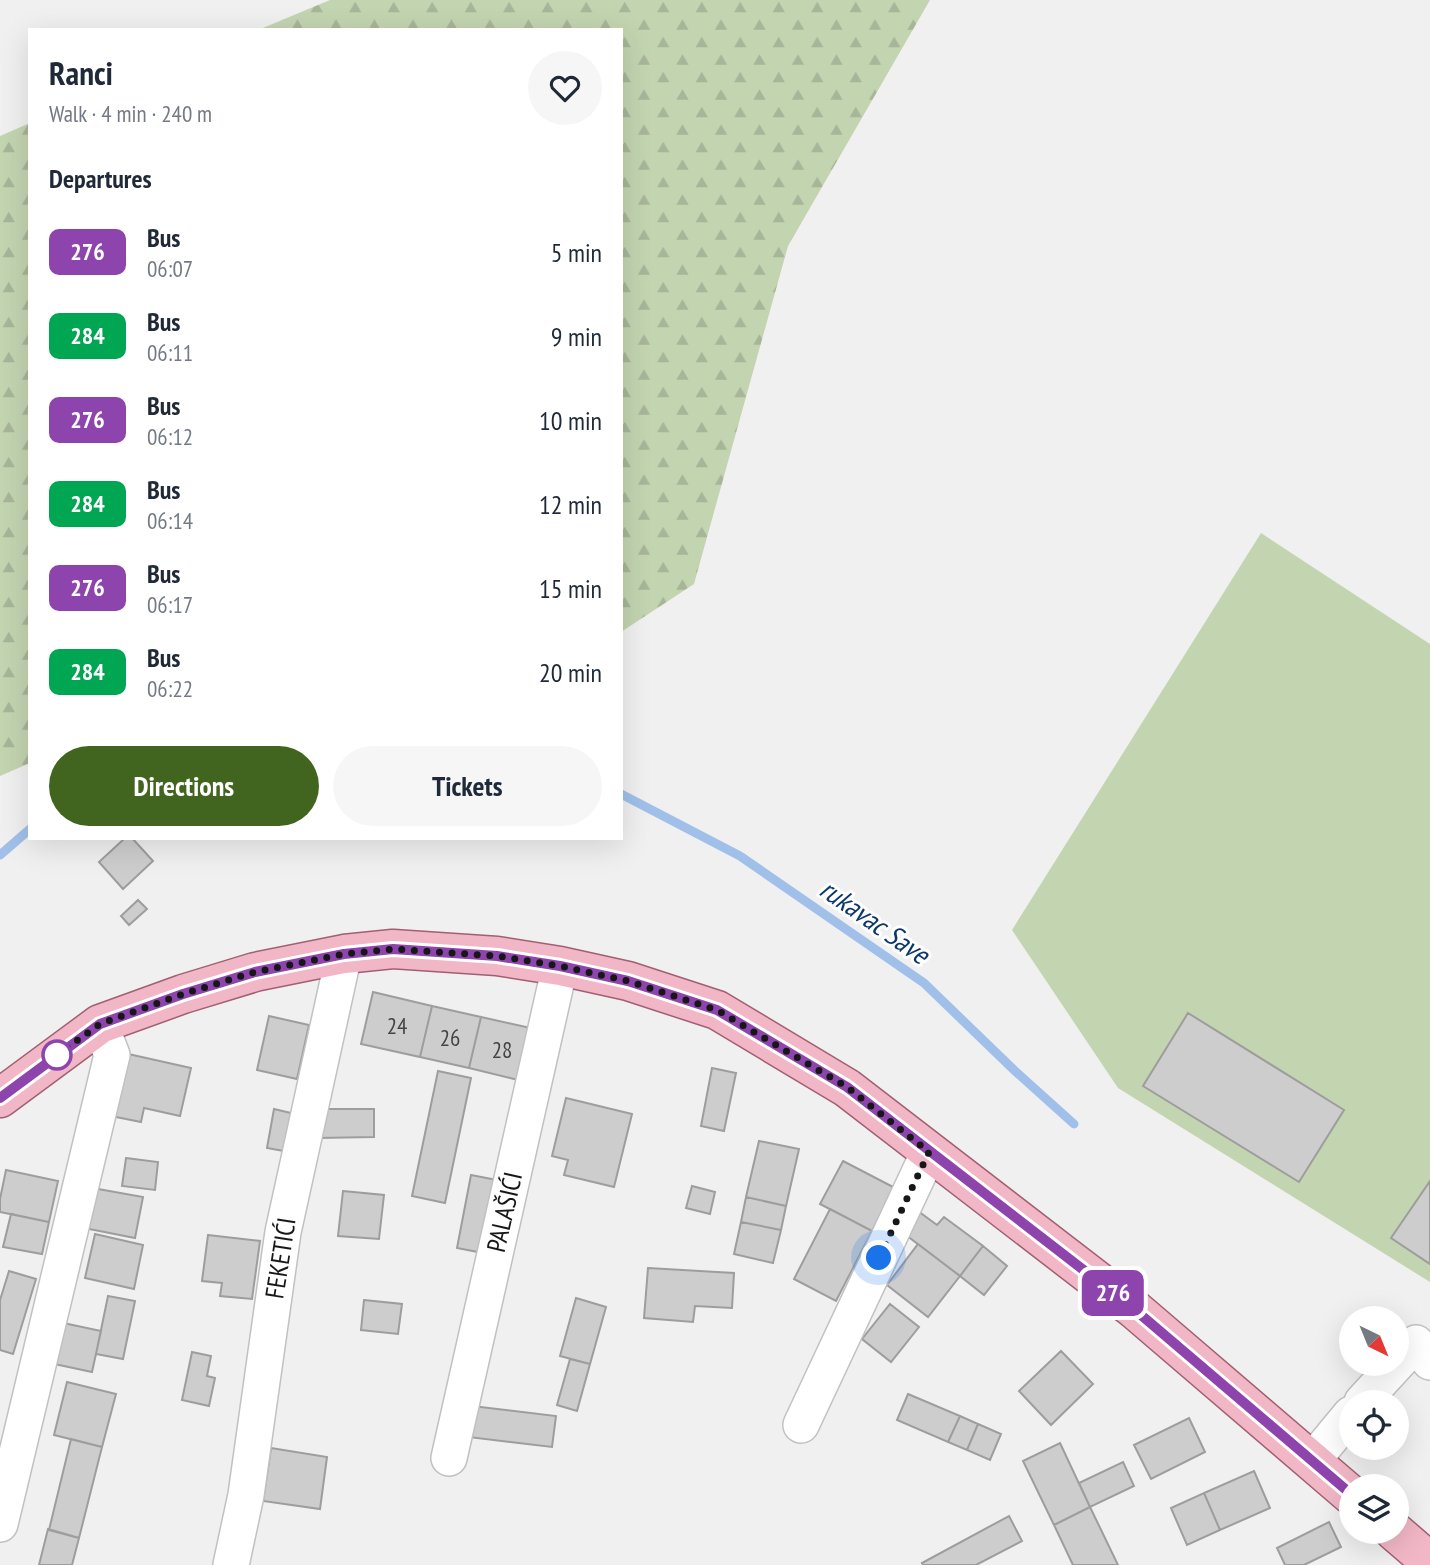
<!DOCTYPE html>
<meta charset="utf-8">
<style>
body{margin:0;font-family:"PT Sans Narrow",sans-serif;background:#f6f6f7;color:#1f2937;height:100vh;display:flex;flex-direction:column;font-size:26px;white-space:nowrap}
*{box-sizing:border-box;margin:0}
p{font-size:23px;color:#747a83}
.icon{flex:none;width:38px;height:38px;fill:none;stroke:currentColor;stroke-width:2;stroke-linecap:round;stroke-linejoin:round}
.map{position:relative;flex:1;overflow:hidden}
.details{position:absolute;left:28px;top:28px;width:595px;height:812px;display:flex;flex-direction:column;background:#fff;border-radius:0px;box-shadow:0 7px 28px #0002}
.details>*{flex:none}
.badge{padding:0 14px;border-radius:10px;font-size:24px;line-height:46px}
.needle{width:46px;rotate:137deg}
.fabs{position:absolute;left:1339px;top:1306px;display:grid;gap:14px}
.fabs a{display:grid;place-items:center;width:70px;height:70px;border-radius:50%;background:#fff;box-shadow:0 7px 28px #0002;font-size:35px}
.you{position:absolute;width:35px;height:35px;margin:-18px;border:5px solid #fff;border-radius:50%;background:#1a73e8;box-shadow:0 0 0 10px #1a73e833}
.map>.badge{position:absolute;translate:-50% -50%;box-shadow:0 0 0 4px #fff}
h2{padding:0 21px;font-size:26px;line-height:63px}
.round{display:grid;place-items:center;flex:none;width:74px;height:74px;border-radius:37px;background:#f6f6f7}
.summary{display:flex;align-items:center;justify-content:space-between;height:119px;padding:0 21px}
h1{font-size:33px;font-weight:600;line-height:52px}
.primary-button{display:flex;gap:14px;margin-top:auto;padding:14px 21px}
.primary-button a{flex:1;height:80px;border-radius:42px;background:#41651e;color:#fff;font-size:28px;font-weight:600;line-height:80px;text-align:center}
.primary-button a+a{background:#f6f6f7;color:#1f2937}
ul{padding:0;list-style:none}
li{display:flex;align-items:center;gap:21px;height:84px;padding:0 21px}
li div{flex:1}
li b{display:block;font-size:26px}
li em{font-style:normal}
li .badge{min-width:77px;font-weight:700;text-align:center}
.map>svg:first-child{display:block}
.forest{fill:url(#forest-firs)}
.pitch{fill:#c3d4b1}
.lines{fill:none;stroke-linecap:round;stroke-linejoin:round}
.stream{stroke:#a0c0ea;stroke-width:9}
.building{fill:#cecdcd;stroke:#9e9d9d;stroke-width:2}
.minor-casing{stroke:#c1c1c2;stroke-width:38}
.major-casing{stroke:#a06071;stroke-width:41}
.minor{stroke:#fff;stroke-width:35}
.major{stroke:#f2b7c7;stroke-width:38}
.line-casing{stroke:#fff;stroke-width:16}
.line{stroke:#8e44ad;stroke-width:10}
.walk{stroke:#171717;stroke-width:7;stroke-dasharray:0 12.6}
.stop-dot{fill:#fff;stroke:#8e44ad;stroke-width:3.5}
.labels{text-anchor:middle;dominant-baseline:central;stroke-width:6;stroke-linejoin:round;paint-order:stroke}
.number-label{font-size:23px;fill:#454444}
.street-label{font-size:26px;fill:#171717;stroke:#fefeff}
.water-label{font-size:28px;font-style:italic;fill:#0c376a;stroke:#fefeff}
</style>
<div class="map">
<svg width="1430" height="1565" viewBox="0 0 1430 1565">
<defs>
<pattern id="forest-firs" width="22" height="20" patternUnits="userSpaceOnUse" patternTransform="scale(1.75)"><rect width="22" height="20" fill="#c3d4b1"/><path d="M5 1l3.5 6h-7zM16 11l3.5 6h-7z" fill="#a7b598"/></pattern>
</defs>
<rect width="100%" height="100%" fill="#f0f0f1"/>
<path class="forest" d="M330 0H930L788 246 694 584 621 632V30H258Z
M30 123V763L0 776V136Z"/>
<path class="pitch" d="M1261 533 1430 644V1282L1118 1088 1012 930Z"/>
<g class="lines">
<path class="stream" d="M621 794 740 856 924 983 1014 1070 1074 1124
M0 855 30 829"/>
</g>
<path class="building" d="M125 838H132L153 861 123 889 99 862Z
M138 900 147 909 129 925 121 916Z
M373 992 432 1006 420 1057 361 1044Z
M432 1006 481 1017 469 1068 420 1057Z
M1188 1013 1344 1110 1299 1182 1143 1086Z
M269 1016 309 1025 297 1079 257 1070Z
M481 1017 535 1029 522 1081 469 1068Z
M115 1051 191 1068 180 1116 144 1108 141 1122 101 1114Z
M712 1068 736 1073 724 1131 701 1126Z
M438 1071 471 1078 445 1203 412 1196Z
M566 1098 632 1114 614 1187 564 1175 568 1160 552 1156Z
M274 1109 291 1113 284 1151 267 1148Z
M318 1109H374V1137L318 1138Z
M759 1141 799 1149 786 1206 746 1197Z
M126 1158 158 1162 155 1190 122 1186Z
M843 1161 895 1188 872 1231 820 1204Z
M6 1170 58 1181 49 1222 0 1212V1199Z
M471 1175 497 1180 483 1253 457 1248Z
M1430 1181V1264L1391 1238Z
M692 1186 715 1192 710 1214 686 1208Z
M87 1187 143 1197 135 1238 79 1227Z
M343 1191 384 1195 379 1239 338 1236Z
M746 1197 786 1206 781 1230 741 1222Z
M830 1209 872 1231 836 1301 794 1279Z
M918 1211 937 1225 944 1217 983 1246 960 1276 902 1232Z
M11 1214 49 1222 42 1254 3 1247Z
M741 1222 781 1230 773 1263 734 1254Z
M95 1234 143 1245 134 1289 85 1278Z
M208 1235 260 1241 252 1299 220 1296 222 1283 202 1281Z
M918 1244 960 1276 928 1317 887 1285Z
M983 1246 1007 1266 984 1295 960 1276Z
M648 1268 734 1273 732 1308 695 1306 693 1322 644 1318Z
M9 1271 36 1279 13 1354 0 1350V1300Z
M108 1296 135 1301 123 1359 96 1354Z
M576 1298 606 1307 590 1364 560 1356Z
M364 1300 402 1304 398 1334 361 1330Z
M890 1304 919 1327 891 1362 862 1339Z
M54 1321 101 1331 92 1372 45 1362Z
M1061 1351 1093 1384 1051 1425 1019 1391Z
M192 1352 211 1356 207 1376 215 1378 209 1406 182 1400Z
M570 1359 590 1364 577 1411 557 1405Z
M67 1382 116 1394 102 1447 54 1435Z
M908 1394 960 1416 948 1442 897 1420Z
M472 1406 556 1416 552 1447 468 1437Z
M960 1416 978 1424 967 1450 948 1442Z
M1189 1418 1205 1452 1151 1479 1134 1445Z
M978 1424 1001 1434 990 1460 967 1450Z
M71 1439 102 1447 79 1538 49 1530Z
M1060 1443 1090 1507 1054 1525 1023 1461Z
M271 1448 327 1457 320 1509 263 1501Z
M1123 1462 1134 1486 1090 1507 1079 1483Z
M1254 1471 1270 1508 1220 1530 1204 1493Z
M1204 1493 1220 1530 1187 1545 1171 1508Z
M1090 1507 1118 1565H1073L1054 1525Z
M1009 1516 1022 1541 976 1565H923L922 1563Z
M1329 1522 1341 1547 1304 1565H1285L1277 1548Z
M48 1529 79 1538 72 1565H39Z"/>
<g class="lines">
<g class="minor-casing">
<path id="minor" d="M1362 1402 1416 1343 1430 1362
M801 1425 929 1152
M449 1458 560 966
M1312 1461 1351 1414
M0 1524 112 1055 100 1024
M231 1565 246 1495 283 1232 344 954"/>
</g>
<g class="major-casing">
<path id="major" d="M0 1098 100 1024 183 994 255 972 344 954 393 949 497 956 560 966 628 981 717 1010 847 1088 1134 1309 1351 1495
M1394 1531 1430 1562"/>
</g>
<use href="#minor" class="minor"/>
<use href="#major" class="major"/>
</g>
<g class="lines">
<g class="line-casing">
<path id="line" d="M0 1098 100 1024 183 994 255 972 344 954 393 949 497 956 560 966 628 981 717 1010 847 1087 1134 1309 1351 1494"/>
</g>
<use href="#line" class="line"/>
<path class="walk" d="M57 1055 100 1024 183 994 255 972 344 954 393 949 497 956 560 966 628 981 717 1010 847 1087 929 1152 879 1258"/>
</g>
<circle class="stop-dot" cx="57" cy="1055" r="14"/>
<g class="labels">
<g class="number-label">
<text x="397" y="1025">24</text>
<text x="450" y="1037">26</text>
<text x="502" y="1049">28</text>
</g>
<g class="street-label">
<text transform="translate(504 1212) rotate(-77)">PALAŠIĆI</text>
<text transform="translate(280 1258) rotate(-81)">FEKETIĆI</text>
</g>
<g class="water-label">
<text transform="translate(875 921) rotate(35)">rukavac Save</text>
</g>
</g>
</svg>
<div class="fabs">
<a><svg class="needle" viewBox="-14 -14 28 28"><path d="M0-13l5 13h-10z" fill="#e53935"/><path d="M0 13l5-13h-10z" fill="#747a83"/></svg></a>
<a><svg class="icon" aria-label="locate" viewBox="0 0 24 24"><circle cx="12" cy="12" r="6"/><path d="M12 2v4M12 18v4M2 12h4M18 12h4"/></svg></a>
<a><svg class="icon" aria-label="layers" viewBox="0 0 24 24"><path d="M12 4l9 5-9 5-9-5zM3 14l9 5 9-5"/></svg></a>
</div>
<div class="you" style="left:879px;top:1258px"></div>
<b class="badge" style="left:1113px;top:1293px;background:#8e44ad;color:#fff">276</b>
<section class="details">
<div class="summary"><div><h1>Ranci</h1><p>Walk · 4 min · 240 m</p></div><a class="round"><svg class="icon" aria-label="heart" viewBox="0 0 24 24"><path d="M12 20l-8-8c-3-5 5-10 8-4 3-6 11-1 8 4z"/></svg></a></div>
<h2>Departures</h2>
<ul>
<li><span class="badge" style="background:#8e44ad;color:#fff">276</span><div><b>Bus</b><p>06:07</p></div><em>5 min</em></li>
<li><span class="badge" style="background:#00a651;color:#fff">284</span><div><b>Bus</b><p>06:11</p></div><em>9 min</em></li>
<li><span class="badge" style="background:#8e44ad;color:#fff">276</span><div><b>Bus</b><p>06:12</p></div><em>10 min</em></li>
<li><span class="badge" style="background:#00a651;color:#fff">284</span><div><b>Bus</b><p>06:14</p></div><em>12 min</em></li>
<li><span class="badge" style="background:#8e44ad;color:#fff">276</span><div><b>Bus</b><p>06:17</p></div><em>15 min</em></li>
<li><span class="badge" style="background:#00a651;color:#fff">284</span><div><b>Bus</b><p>06:22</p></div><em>20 min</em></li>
</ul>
<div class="primary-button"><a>Directions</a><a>Tickets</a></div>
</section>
</div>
